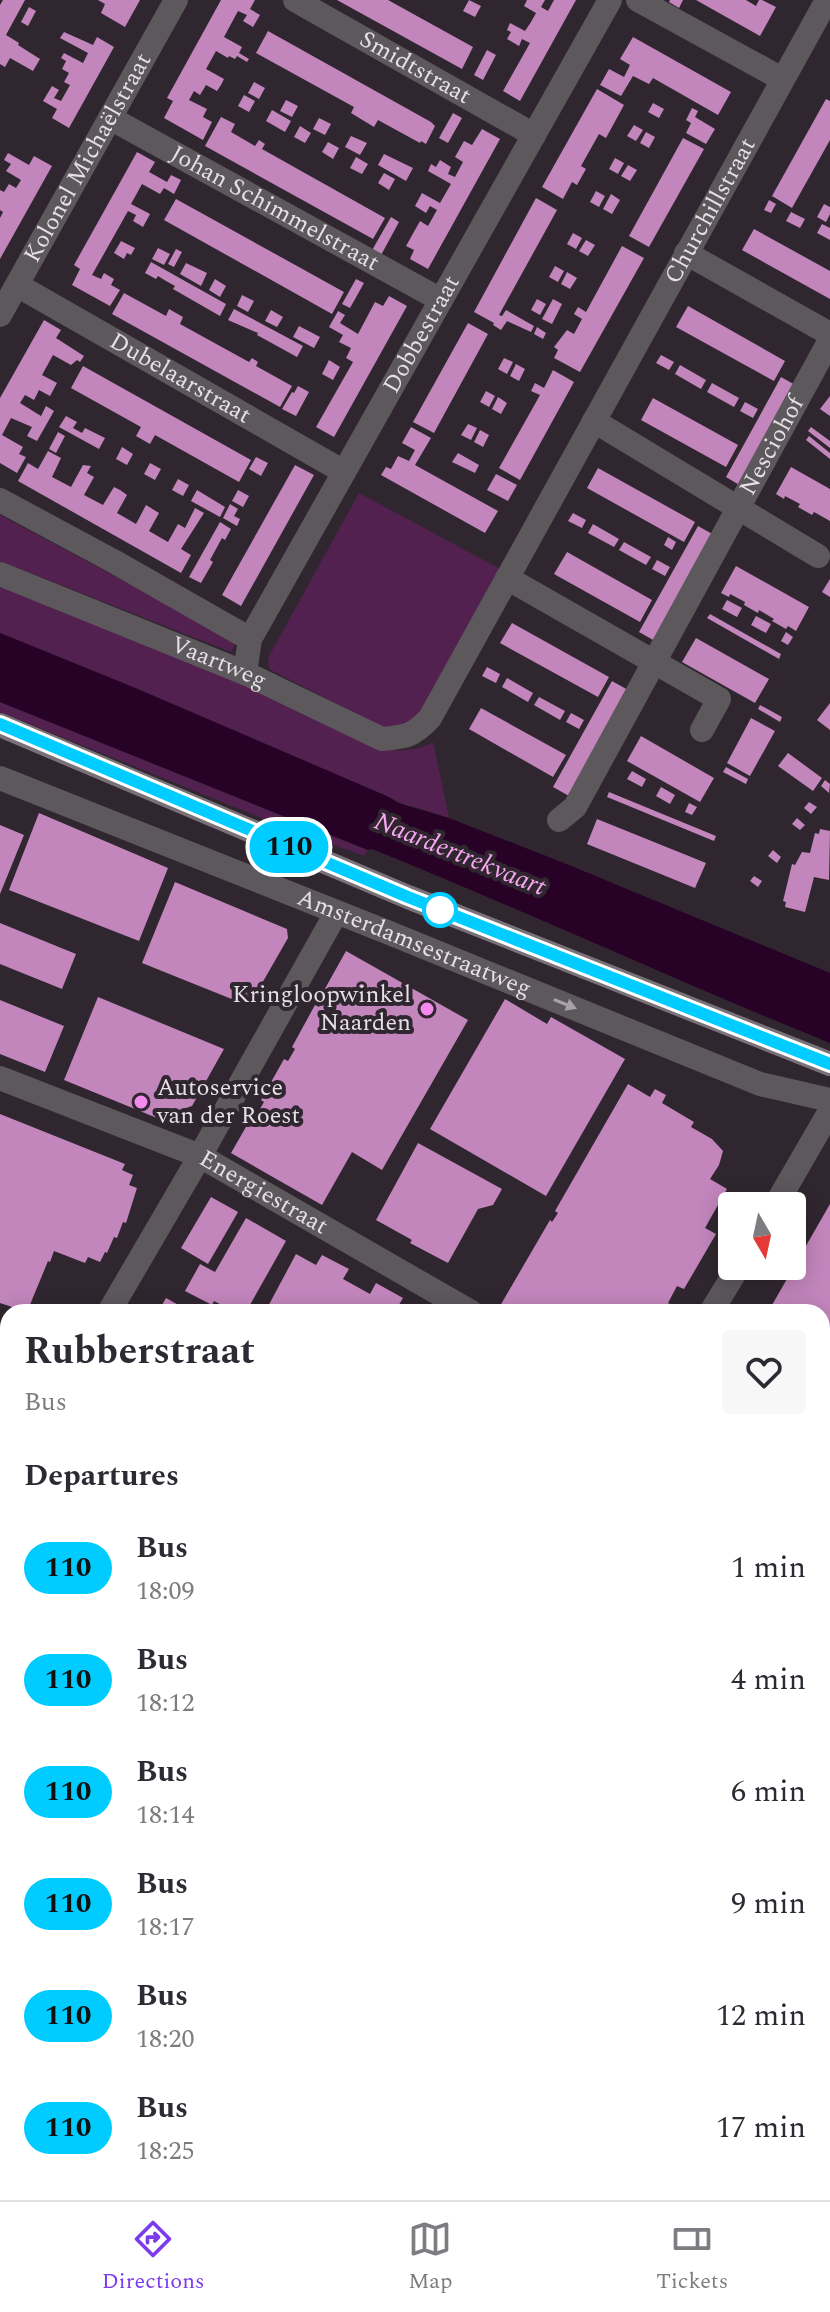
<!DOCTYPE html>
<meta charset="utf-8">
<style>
body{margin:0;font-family:Spectral,serif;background:#f7f7f7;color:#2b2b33;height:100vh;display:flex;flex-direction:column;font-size:30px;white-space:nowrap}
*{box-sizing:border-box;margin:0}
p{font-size:26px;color:#7c7c81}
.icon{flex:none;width:44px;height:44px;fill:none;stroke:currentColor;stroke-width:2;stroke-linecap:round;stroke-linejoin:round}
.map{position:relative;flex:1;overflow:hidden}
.side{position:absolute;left:0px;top:1304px;width:830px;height:896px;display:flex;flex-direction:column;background:#fff;border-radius:24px 24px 0 0;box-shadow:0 4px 20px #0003}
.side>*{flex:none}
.badge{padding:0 16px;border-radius:26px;font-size:28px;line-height:52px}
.needle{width:52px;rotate:171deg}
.tools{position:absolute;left:718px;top:1192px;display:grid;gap:16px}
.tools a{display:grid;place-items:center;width:88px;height:88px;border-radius:8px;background:#fff;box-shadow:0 4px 20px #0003;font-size:40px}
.map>.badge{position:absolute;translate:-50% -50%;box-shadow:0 0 0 4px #fff}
h2{padding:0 24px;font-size:30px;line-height:72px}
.round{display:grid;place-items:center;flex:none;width:84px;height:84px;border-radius:8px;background:#f7f7f7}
.summary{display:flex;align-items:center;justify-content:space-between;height:136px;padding:0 24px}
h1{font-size:38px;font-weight:700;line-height:60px}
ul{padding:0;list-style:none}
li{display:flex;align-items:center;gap:24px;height:112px;padding:0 24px}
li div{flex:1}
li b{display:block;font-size:30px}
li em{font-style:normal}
li .badge{min-width:88px;font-weight:700;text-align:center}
.tabs{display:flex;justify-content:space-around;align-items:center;height:112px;border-top:2px solid #e1e1e2;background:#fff;font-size:22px;color:#7c7c81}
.tabs a{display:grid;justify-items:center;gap:4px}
.tabs .selected{color:#7c3aed}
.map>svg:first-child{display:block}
.green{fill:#522150}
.water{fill:#270226}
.building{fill:#c286bd}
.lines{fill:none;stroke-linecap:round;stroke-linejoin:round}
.street{stroke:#5d585c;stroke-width:24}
.secondary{stroke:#797178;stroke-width:24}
.highway{stroke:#a296a1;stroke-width:24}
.oneway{fill:#a8a2a7}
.line-casing{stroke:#fff;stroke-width:18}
.line{stroke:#0cf;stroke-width:12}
.stop-dot{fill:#fff;stroke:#0cf;stroke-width:4}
.poi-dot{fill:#f589ee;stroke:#30262f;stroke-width:3}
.labels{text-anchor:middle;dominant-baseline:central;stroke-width:8;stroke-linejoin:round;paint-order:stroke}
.street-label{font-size:24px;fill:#e6dfe5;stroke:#30262f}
.poi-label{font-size:24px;fill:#e6dfe5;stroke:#30262f;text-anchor:end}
.water-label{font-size:26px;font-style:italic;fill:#f7a6f0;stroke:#30262f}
</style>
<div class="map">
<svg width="830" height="2200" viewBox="0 0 830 2200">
<rect width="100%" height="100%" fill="#30262f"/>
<path class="green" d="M359 493 504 571 416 722 385 728 269 669 268 658Z
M0 515 231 638 235 643 231 652 0 561Z
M0 583 240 678 372 745C392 752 414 753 433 742L449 818 415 807 407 806 389 797 133 687 0 633Z
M0 702 367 850 372 849 366 852 365 856 291 830 0 712Z
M830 1589V1650L828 1661 822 1662V1604Z
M8 1802V2027L0 2029V1803Z
M830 1839V1889L822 1891V1841Z
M830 2001V2159L822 2160V2003Z
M0 2188H8V2192H255L379 2200H0Z
M806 2192 757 2200H750V2193Z"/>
<path class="water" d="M0 633 133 687 389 797 398 803 449 818 569 865 830 973V1043C676 981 526 911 372 849L368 850 0 702Z"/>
<path class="building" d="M3 0H25L6 35 19 43 18 45 40 59 33 71 10 58 5 67 0 64V5Z
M98 0H140L125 27 101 13 105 4Z
M221 0H255L250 9 260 15 253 27 243 21 247 15 238 11 224 37 242 47 239 53 249 59 247 62 237 56 235 59 229 56 228 58 216 51 206 69 224 79 221 85 217 91 206 85 200 95 194 91 189 100 207 109 203 117 212 122 203 140 164 118 173 101 167 98Z
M337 0H388L473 47 462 69Z
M469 0 481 6 475 17 463 11Z
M527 0H545L541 7 548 11 554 0H576L520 101 503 91 530 43 522 39 519 46 507 39 511 32 507 30 510 23 525 31 531 22 536 13 524 6Z
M670 0H683L679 8 669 2Z
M696 0H746L756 6 759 0H762L776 7 760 36Z
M29 7 36 11 28 26 21 22Z
M268 31 431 122 435 126 426 144 421 141 420 143 378 120 374 127 351 113 354 107 256 53Z
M64 32 93 45 97 37 114 47 69 128 52 118 57 109 43 101 52 86 59 90 54 98 61 101 70 85 64 82 69 73 62 69 66 61 61 58 64 53 83 63 88 53 60 38Z
M633 37 731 92 718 115 653 78 649 84 633 76 621 96 600 85 609 69 624 77 630 65 620 59Z
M487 50 496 55 483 80 474 75Z
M254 82 265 88 259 99 248 93Z
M597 89 624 105 606 138 599 134 581 166 586 169 577 185 572 182 563 199 542 187Z
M244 95 255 101 249 112 238 106Z
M826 99 830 101V140L792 208 772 196Z
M286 100 298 106 292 117 280 111Z
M653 103 664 109 659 118 648 112Z
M692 108 698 111 695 117 715 129 706 144 686 133 691 123 686 120Z
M272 110 291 121 285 132 266 121Z
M453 113 462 118 448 143 439 138Z
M221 117 235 124 231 132 255 146 259 140 265 144 262 149 385 218 373 239 205 146Z
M319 118 331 124 325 135 313 129Z
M634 125 643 130 636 141 627 136Z
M300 126 311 133 305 143 294 137Z
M482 129 500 139 428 269 410 259 414 250 406 246 420 221 428 226 437 210 430 206 426 213 415 206 422 193 440 203 451 184 428 171 431 164 436 167 440 160 451 167 448 174 455 177 463 162 455 157 464 141 472 145Z
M646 132 655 137 649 148 640 143Z
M351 136 367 143 360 155 345 147Z
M683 138 704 149 649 247 629 236Z
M328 142 339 148 333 159 322 152Z
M137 152 155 162 149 172 167 182 171 175 181 180 174 194 164 188 160 194 142 184 131 204 150 214 143 227 133 221 136 215 128 211 92 275 101 279 104 273 114 279 111 285 120 290 110 306 72 285 80 269 74 265Z
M8 153 29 165 34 156 52 166 0 259V218L3 212 0 210V190L4 192 9 184 16 188 21 180 6 171 11 164 4 160Z
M384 154 413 168 406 181 378 165Z
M356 157 368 164 362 174 350 168Z
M615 158 624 163 618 174 609 169Z
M628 165 637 170 630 181 621 176Z
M384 173 395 179 389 190 378 183Z
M596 191 605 196 599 207 590 202Z
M611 194 620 200 612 214 603 209Z
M536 198 557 210 499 315 502 316 506 310 534 326 531 332 507 321 501 330 493 325 494 323 474 312Z
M176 199 344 292 332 314 164 220Z
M769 200 776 204 771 213 764 210Z
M824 204 830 207V214L826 222 817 217Z
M791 212 805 219 800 228 786 221Z
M391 217 399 222 380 257 371 252Z
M822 224 830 228V240L817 233Z
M754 229 830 271V299L742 250Z
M573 233 582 238 576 249 567 244Z
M586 240 595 245 588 256 579 251Z
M121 241 135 248 131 255 127 253 124 259 114 253Z
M622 246 644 258 580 372 554 358 558 350 554 347 567 330 574 334 582 319 574 314 578 307 586 312Z
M158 248 170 254 164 265 152 259Z
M176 249 182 252 174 267 168 264Z
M151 262 226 304 220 316 173 289 175 286 166 281 158 276 156 279 145 273Z
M186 263 207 273 201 286 180 274Z
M555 266 564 271 558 282 549 277Z
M567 272 577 278 570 289 561 284Z
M215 279 226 286 220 297 209 290Z
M356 279 364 283 350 308 342 304Z
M124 293 166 316 169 309 183 317 180 324 249 362 252 358 258 362 256 366 292 386 280 407 112 314Z
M242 295 254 301 248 312 237 306Z
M389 296 407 306 334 437 316 427 353 362 346 358 351 348 339 342 343 335 329 327 338 311 345 315 340 323 358 334 375 302 383 306Z
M537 299 546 304 540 315 531 310Z
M553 299 562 304 552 324 542 319Z
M688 306 785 361 774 381 676 327Z
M234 309 303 346 297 357 257 335 258 333 228 320Z
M271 310 283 317 277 327 265 321Z
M44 320 61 330 56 338 84 356 80 362 77 360 71 365 53 355 42 375 57 383 50 396 39 390 34 400 25 395 20 403 41 416 46 406 54 411 37 441 27 436 32 427 11 418 2 435 23 447 19 454 26 457 17 473 0 463V398Z
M468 323 488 334 434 433 413 422Z
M299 326 320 337 314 348 293 337Z
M537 327 546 333 543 339 534 334Z
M661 355 674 362 669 370 656 363Z
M504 358 513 362 507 374 498 369Z
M329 360 340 367 333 380 322 374Z
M516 364 525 369 519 381 510 376Z
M680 365 706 380 701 389 675 374Z
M83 366 251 460 239 482 155 435 150 444 136 436 141 427 71 388Z
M553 370 574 382 520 480 499 468 540 395 531 391 535 383 544 388Z
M781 377 797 386 741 486 726 477Z
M712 383 739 398 734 407 707 392Z
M298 386 309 392 296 416 282 409 292 392 294 393Z
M486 391 495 396 489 407 480 402Z
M830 396V416L820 409Z
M498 397 507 403 501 414 492 409Z
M653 398 738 445 726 467 641 420Z
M745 402 758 409 753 418 740 411Z
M66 416 77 422 73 428 82 433 85 428 105 438 99 449 59 427Z
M468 424 477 428 471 440 461 435Z
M411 427 431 438 415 465 498 511 485 533 381 475 386 467 391 469 398 456 409 461 415 450 402 443Z
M811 427 830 441V448L808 431Z
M480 430 489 435 483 447 474 442Z
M58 432 65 436 56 453 49 449Z
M809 436 830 453V459L806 440Z
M122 447 133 454 127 465 116 459Z
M48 451 61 458 52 477 71 487 83 465 91 466 87 473 94 477 84 495 103 505 114 487 120 490 127 495 117 513 136 524 146 505 159 513 149 531 168 542 178 524 185 528 195 508 204 513 181 549 191 555 181 573 18 481 28 463 38 469Z
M458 453 479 465 475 473 452 462Z
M256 457 268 463 261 476 249 469Z
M150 463 161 469 155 480 144 474Z
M295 465 314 475 241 606 222 595Z
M791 467 830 489V521L814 512 812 515 798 507 800 504 785 496 784 499 776 494Z
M598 468 695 522 684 542 587 488Z
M496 474 517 485 508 501 487 490Z
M178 479 189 485 183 496 172 490Z
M197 490 225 507 220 517 191 501Z
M238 490 249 496 243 507 232 501Z
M230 504 238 509 234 516 240 519 237 526 223 518Z
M573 513 586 520 582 528 568 521Z
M220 522 231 529 225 540 222 538 210 560 213 562 201 583 189 577Z
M593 524 619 539 614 547 588 533Z
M698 526 714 535 655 641 639 632Z
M668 537 676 542 672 550 664 545Z
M624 542 651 557 646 565 619 550Z
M567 552 652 600 640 622 554 574Z
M657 560 670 567 665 576 652 569Z
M736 566 809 607 796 631 788 626 786 629 772 621 774 619 759 610 758 613 744 605 745 602 730 594 729 597 721 593Z
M830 579V597L822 592Z
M727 600 742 608 737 617 722 609Z
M710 614 781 654 779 659 707 618Z
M756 616 771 624 766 633 751 625Z
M512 623 609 677 598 697 500 643Z
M786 632 793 637 788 645 781 641Z
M696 638 769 679 755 703 682 662Z
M487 667 500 674 496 683 482 676Z
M507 678 533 693 528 702 502 687Z
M612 681 628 690 569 796 553 787Z
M539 697 565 711 560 720 534 705Z
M830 703V730L817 720Z
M760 705 782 717 780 722 758 709Z
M481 708 566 755 553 777 469 729Z
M571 713 584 720 579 729 566 722Z
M751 718 775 731 750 776 727 763Z
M641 736 714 778 700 802 627 761Z
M788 753 822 778 813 791 778 766Z
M726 767 748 779 746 784 723 772Z
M632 771 646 779 642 787 627 779Z
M825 780 830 784 829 793 821 786Z
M661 787 675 795 670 804 656 796Z
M609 792 716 836 714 841 607 797Z
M809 802 817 807 811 814 804 808Z
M689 803 697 807 692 815 685 812Z
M39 813 168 868 139 941 9 890Z
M797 818 805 825 800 830 792 824Z
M597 819 706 863 695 888 587 844Z
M0 825 24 835 0 894Z
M820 829 830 831 829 880 814 877 805 912 785 907 786 902 783 901 792 864 795 865 802 852 810 853 815 833 819 834Z
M773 850 781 857 777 863 768 856Z
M754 876 762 881 758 887 750 881Z
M175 882 287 929 288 938 249 1006 142 963Z
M0 923 76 954 62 989 0 964Z
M346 951 468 1020 382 1170 352 1152 322 1205 231 1153 254 1113 257 1114 264 1102 261 1100 284 1059 288 1061 295 1049 292 1047 315 1005 319 1007 325 995 322 994Z
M98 997 224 1049 192 1106 157 1118 64 1080Z
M505 999 547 1024 551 1017 625 1059 546 1196 430 1129Z
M0 1000 64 1026 45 1072 0 1054Z
M628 1084 650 1097 655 1089 666 1095 662 1103 694 1122 691 1127 712 1139 723 1151 719 1165 710 1179 727 1189 705 1228 716 1234 684 1289 677 1286 668 1303 674 1306 670 1312H510L500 1306 550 1220 552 1222 558 1213 555 1211Z
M0 1114 125 1164 122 1170 133 1175 129 1185 137 1188 126 1223 123 1222 117 1238 114 1237 107 1253 105 1252 100 1262 88 1257 85 1263 54 1251 50 1262 48 1261 27 1312 0 1303Z
M418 1143 502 1189 493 1205 478 1209 448 1263 410 1243 412 1240 376 1220Z
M211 1197 238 1212 208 1264 181 1248Z
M830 1204V1463L822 1460V1312H768Z
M246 1218 286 1241 246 1312H235L214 1301 212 1305 185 1291 200 1264 215 1272Z
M296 1254 316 1265 322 1255 349 1269 343 1279 370 1294 376 1283 403 1298 397 1308 403 1312H265Z
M166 1298 191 1312H158Z
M0 1324 8 1328V1346L0 1366Z
M0 1387 8 1390V1406L0 1425Z
M0 1532 8 1535V1769L0 1766Z"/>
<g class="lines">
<g class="street">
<path id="s1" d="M295 0 534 135"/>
<path d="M638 0 782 79"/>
<path id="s2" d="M110 118 441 300"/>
<path d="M686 253 830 334"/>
<path id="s3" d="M17 285 344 472"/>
<path id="s4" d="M0 315 176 0"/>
<path d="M594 421 818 556"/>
<path d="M0 500 115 562 250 639"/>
<path id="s5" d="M0 574 245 673 382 739C406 737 413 736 430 718L827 0"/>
<path d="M507 578 719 699 702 730"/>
<path id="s6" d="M245 673 250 639 610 0"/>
<path id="s7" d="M0 778 387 932 760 1084 830 1100"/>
<path id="s8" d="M559 820 575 807 830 340"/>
<path id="s9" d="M0 1078 200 1156 471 1312"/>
<path d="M775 1206 830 1111"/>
<path d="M109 1312 200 1156 336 913"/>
<path d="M711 1312 739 1266"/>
<path d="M0 1475 8 1478"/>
<path d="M822 1506 830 1510"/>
</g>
<path class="secondary" d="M0 725 408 897 830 1064"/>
<path class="highway" d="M822 1826 830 1824
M822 1917 830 1915
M822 1971 830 1969
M0 2044 8 2042
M0 2079 8 2077
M0 2137 8 2136
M822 2167 830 2165
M0 2174 8 2173"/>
</g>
<defs><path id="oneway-solid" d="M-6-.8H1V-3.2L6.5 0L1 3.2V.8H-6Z" transform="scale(2)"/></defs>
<use class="oneway" href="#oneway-solid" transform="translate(565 1004) rotate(22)"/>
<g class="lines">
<g class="line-casing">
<path id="line" d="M0 724 408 897 830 1064"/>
</g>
<use href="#line" class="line"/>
</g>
<circle class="stop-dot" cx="440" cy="910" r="16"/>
<g class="poi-dot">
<circle cx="427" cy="1009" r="8"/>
<circle cx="141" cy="1102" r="8"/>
</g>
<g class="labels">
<g class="street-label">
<text stroke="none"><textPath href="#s1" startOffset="138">Smidtstraat</textPath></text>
<text stroke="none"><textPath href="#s4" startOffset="180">Kolonel Michaëlstraat</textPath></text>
<text stroke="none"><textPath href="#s2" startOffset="188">Johan Schimmelstraat</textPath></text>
<text stroke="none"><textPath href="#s5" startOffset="1050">Churchillstraat</textPath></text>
<text stroke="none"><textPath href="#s6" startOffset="384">Dobbestraat</textPath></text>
<text stroke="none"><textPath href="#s3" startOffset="188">Dubelaarstraat</textPath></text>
<text stroke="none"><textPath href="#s8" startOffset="432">Nesciohof</textPath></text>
<text stroke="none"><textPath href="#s5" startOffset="236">Vaartweg</textPath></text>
<text stroke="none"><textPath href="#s7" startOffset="446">Amsterdamsestraatweg</textPath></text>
<text stroke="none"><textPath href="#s9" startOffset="288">Energiestraat</textPath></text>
</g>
<g class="poi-label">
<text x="411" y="995">Kringloopwinkel<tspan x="411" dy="28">Naarden</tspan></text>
<text x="157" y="1088" text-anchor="start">Autoservice<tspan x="157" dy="28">van der Roest</tspan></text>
</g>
<g class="water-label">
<text transform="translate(460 854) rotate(22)">Naardertrekvaart</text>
</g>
</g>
</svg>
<div class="tools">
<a><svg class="needle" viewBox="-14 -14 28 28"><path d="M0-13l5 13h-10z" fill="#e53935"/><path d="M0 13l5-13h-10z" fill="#7c7c81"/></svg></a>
</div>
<b class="badge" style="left:289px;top:847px;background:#0cf;color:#111">110</b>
<section class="side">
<div class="summary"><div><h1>Rubberstraat</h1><p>Bus</p></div><a class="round"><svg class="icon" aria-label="heart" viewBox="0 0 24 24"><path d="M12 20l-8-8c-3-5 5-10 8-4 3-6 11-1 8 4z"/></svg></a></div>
<h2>Departures</h2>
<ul>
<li><span class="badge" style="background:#0cf;color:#111">110</span><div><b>Bus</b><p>18:09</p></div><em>1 min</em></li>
<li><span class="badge" style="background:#0cf;color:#111">110</span><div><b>Bus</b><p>18:12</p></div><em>4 min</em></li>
<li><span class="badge" style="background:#0cf;color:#111">110</span><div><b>Bus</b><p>18:14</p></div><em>6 min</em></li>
<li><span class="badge" style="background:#0cf;color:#111">110</span><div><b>Bus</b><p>18:17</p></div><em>9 min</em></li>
<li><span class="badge" style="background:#0cf;color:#111">110</span><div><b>Bus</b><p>18:20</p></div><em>12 min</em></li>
<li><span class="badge" style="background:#0cf;color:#111">110</span><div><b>Bus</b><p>18:25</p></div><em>17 min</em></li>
</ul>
</section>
</div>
<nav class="tabs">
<a class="selected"><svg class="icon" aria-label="directions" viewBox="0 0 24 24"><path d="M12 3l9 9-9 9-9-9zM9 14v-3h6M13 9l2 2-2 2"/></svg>Directions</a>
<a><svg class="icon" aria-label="map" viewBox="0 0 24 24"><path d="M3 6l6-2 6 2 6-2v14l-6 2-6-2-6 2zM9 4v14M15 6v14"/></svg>Map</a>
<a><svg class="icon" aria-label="tickets" viewBox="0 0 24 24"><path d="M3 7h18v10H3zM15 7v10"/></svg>Tickets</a>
</nav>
